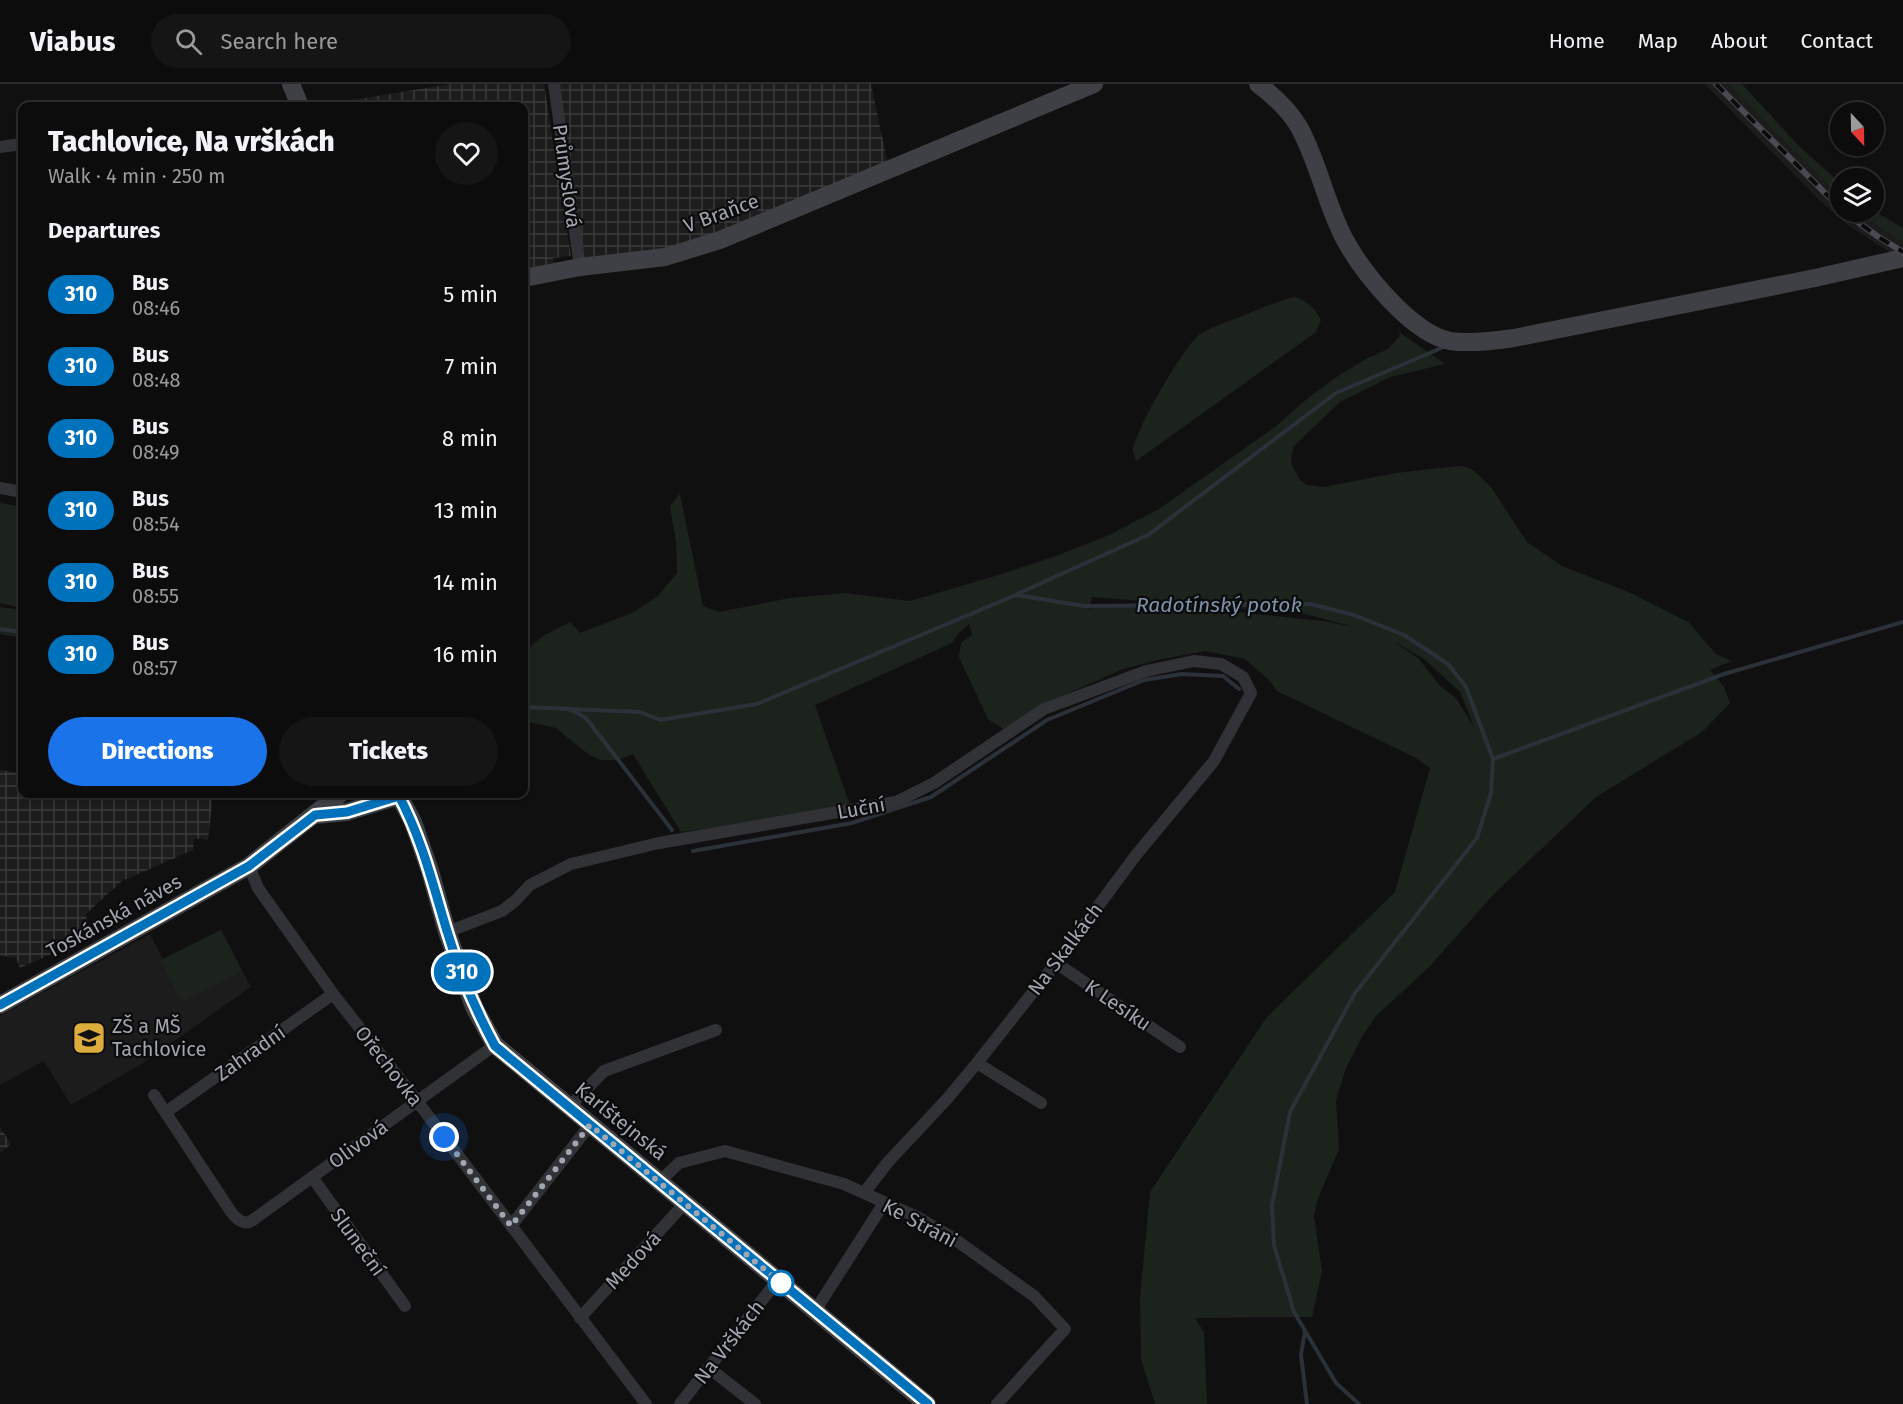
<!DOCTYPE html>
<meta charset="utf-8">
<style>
body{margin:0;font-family:"Fira Sans",sans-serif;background:#151516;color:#f1f3f6;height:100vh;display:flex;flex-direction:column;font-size:22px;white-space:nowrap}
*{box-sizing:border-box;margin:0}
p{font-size:20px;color:#9a9b9d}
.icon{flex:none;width:33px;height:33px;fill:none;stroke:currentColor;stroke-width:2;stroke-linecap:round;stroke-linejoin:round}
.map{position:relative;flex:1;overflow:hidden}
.sheet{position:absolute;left:18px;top:18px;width:510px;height:696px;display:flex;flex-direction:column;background:#0c0c0d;border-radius:12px;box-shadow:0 2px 4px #0004,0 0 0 2px #2c2c2e}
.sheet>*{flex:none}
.badge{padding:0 12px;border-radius:20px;font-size:21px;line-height:39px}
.needle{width:39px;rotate:158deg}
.tools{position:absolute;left:1830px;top:18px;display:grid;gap:12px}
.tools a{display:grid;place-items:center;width:54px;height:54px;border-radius:50%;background:#0c0c0d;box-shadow:0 2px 4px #0004,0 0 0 2px #2c2c2e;font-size:30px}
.you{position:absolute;width:30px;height:30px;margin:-15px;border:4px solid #fff;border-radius:50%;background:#1a73e8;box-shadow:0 0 0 9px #1a73e833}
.map>.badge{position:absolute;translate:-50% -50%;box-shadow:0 0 0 3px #fff}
h2{padding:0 30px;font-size:22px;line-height:54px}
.round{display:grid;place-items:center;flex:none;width:63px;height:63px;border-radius:32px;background:#151516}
.summary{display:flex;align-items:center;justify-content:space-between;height:102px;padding:0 30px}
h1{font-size:28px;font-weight:800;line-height:45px}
.cta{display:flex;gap:12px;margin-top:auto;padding:12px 30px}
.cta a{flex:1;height:69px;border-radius:36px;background:#1a73e8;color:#fff;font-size:24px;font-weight:800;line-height:69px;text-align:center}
.cta a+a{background:#151516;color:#f1f3f6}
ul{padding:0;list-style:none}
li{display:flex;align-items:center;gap:18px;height:72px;padding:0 30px}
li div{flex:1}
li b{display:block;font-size:22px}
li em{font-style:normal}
li .badge{min-width:66px;font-weight:700;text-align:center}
header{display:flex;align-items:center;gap:36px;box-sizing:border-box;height:84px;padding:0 30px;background:#0c0c0d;border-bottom:2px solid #2c2c2e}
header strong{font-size:28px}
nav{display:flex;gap:33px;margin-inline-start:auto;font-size:21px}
.search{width:420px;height:54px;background:#151516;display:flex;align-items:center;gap:15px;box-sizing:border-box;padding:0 21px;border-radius:33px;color:#9a9b9d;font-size:22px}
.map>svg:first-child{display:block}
.built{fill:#1c1c1d}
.industrial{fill:url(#industrial-grid)}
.green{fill:#1c231d;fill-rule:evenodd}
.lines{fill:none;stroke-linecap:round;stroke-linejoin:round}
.stream{stroke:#2b3138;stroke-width:4}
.street{stroke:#313235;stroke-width:12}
.secondary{stroke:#3f4045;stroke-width:18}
.rail-casing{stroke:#4a4b50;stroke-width:6}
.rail{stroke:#0b0b0c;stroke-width:4;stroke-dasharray:11;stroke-linecap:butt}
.line-casing{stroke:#fff;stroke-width:14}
.line{stroke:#0072bc;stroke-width:9}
.walk{stroke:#a2a6b0;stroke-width:6;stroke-dasharray:0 10.8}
.stop-dot{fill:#fff;stroke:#0072bc;stroke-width:3}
.labels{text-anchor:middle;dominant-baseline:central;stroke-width:4.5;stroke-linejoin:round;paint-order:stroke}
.street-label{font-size:20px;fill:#a2a6b0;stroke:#0b0b0c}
.poi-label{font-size:20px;fill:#a2a6b0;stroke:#0b0b0c;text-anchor:start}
.water-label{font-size:21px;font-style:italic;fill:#7c92a8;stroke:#0b0b0c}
</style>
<header>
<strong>Viabus</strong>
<div class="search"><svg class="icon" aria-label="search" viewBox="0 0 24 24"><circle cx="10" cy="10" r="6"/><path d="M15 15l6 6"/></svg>Search here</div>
<nav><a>Home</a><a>Map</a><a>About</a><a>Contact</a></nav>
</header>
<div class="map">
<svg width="1903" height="1320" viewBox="0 0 1903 1320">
<defs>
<pattern id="industrial-grid" width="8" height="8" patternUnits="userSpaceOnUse" patternTransform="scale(1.5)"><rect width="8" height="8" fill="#1c1c1d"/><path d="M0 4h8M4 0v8" fill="none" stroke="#3a3a3b"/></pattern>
</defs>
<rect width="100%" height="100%" fill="#101011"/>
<path class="built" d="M1705 0H1727L1840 113V128H1857L1903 159V177L1846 140 1817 114Z
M221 846 251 903 143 979 71 1021 44 977 0 1001V932L150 850 163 875Z"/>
<path class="industrial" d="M451 0H544L571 172 553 174 554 180 524 185V22H324L327 20Z
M554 0H871L889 86 720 156 580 183Z
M0 686 22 689V710H213L208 756 194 754 193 766 122 797 86 830 89 853 20 884 16 874 0 872Z
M0 1043 11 1060 0 1069Z"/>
<path class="green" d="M1727 0H1742L1799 62 1840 99V113Z
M1874 127 1903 144V159L1857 128Z
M1294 213C1308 217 1314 223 1321 236L1316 248 1136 377C1136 376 1133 369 1133 368 1132 351 1184 262 1199 251 1210 243 1225 239 1237 234 1256 227 1274 218 1294 213Z
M1399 248 1445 280 1390 293 1340 318 1293 363 1291 379 1300 396 1307 401 1324 403 1396 389 1458 382 1467 383 1474 387 1491 403 1527 458 1562 482 1631 509 1688 538 1716 570 1732 577 1710 586 1724 603 1730 619 1702 648 1596 713 1495 809 1429 883 1376 932 1363 951 1346 984 1336 1016 1339 1065 1317 1117 1314 1133 1322 1187 1312 1233 1195 1234 1204 1248 1207 1320H1155L1141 1275 1140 1214 1150 1108 1267 933 1395 808 1430 684 1416 674 1277 607 1270 597 1245 575 1205 567 1158 576 1123 585 1047 619 1005 646 988 635 959 573 961 559 972 551 969 540 958 550 952 559 815 621 851 724 681 748 633 670 618 676H600L588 670 556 644 524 637V568L543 552 570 538 580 549 632 529 658 512 677 489 676 457 670 422 680 410 703 522 719 528 790 514 845 509 910 517 992 493 1056 472 1109 451 1159 425 1275 343 1308 314 1338 292 1366 275 1388 265 1400 252ZM1092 513 1301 529 1355 543 1323 537 1189 523 1101 522 1089 525ZM1393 557 1424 575 1460 608 1475 645 1456 614 1441 603 1418 574Z
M0 419 22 423V524L0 519Z
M0 523 22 526V554L0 550Z
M221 846 242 887 182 918 161 876Z"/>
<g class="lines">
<path class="stream" d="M1017 510 1148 451 1336 309 1446 262
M0 545 22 548
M524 623 640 628 660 636 757 620 1016 511 1084 522 1310 520 1354 531 1404 551 1448 580 1466 603 1493 675 1491 709 1477 754 1355 909 1290 1028 1272 1121 1274 1161 1294 1228 1336 1299 1359 1320
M571 626 586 634 672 746
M1493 675 1724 590 1903 538
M693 767 852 739 931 713 1047 636 1144 596 1182 590 1223 592 1239 605
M1305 1247 1301 1271 1307 1320"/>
<path class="street" d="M554 0 580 183
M0 63 22 60
M0 404 22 408
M249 782 258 804 333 910 417 1017 646 1320
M447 848 502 827 516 816 530 801 571 780 659 759 896 718 934 699 1044 625 1146 587 1194 577 1221 580 1243 593 1251 609 1214 677 1136 771 1056 879 977 979 947 1015 888 1078 864 1109
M1056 879 1180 963
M977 979 1041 1019
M154 1011 231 1128C236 1134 241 1140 250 1138L495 961
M569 1023 604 987 716 946
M166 1028 333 910
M312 1093 405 1222
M660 1097 679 1079 725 1067 844 1100 917 1133 953 1154 1034 1212 1065 1245 997 1320
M511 1142 590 1041
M815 1227 884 1119
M580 1234 685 1119
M709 1284 755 1320
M680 1320 778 1196"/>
<path class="secondary" d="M291 0 300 22
M1258 0C1274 12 1289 26 1299 43 1318 77 1326 120 1344 154 1362 188 1411 249 1450 257 1471 260 1494 257 1514 254L1815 194 1903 174
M524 194 580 183 665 173 720 156 1094 0
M398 710 413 738 430 787 447 848 474 923 495 961 927 1320
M315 731 347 728 399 712
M0 921 249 782 340 710"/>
<g class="rail-casing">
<path id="rail" d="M1716 0 1840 124
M1844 128 1877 152 1903 168"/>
</g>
<use href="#rail" class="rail"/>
</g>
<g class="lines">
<g class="line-casing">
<path id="line" d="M0 921 249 782 315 731 347 728 399 712C422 755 433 801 447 847 459 887 475 925 495 962L928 1320"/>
</g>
<use href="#line" class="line"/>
<path class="walk" d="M444 1053 511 1142 590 1041 781 1199"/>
</g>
<defs>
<g id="school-square" transform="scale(1.725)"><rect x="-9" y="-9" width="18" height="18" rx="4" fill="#dcac3d" stroke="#0b0b0c"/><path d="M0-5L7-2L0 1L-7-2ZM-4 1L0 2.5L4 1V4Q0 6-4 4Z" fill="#111"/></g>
</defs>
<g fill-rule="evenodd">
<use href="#school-square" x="89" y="954"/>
</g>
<circle class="stop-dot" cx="781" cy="1199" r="12"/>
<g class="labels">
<g class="street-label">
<text transform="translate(567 92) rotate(82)">Průmyslová</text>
<text transform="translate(721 129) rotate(-20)">V Braňce</text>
<text transform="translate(861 724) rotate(-10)">Luční</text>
<text transform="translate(114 832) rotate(-29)">Toskánská náves</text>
<text transform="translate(1065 865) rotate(-53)">Na Skalkách</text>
<text transform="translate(1118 921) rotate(34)">K Lesíku</text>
<text transform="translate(250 969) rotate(-35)">Zahradní</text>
<text transform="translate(389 982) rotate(52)">Ořechovka</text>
<text transform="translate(621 1037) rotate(39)">Karlštejnská</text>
<text transform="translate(358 1060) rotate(-36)">Olivová</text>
<text transform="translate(920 1139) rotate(28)">Ke Stráni</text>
<text transform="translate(358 1158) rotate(54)">Sluneční</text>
<text transform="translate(633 1176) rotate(-47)">Medová</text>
<text transform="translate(729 1258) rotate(-52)">Na Vrškách</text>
</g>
<g class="poi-label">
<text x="112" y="942">ZŠ a MŠ<tspan x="112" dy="23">Tachlovice</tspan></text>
</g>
<g class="water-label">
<text x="1219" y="521">Radotínský potok</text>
</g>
</g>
</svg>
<div class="tools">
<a><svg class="needle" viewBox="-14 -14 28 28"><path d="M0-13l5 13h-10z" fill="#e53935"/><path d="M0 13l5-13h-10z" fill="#9a9b9d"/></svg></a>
<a><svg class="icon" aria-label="layers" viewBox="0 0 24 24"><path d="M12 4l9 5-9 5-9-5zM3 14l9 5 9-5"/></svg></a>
</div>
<div class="you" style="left:444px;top:1053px"></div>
<b class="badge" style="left:462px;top:888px;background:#0072bc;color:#fff">310</b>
<section class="sheet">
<div class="summary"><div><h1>Tachlovice, Na vrškách</h1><p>Walk · 4 min · 250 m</p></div><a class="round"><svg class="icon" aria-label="heart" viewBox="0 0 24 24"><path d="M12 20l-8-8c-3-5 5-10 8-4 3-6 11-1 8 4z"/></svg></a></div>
<h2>Departures</h2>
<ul>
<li><span class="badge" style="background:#0072bc;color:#fff">310</span><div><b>Bus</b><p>08:46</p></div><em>5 min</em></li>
<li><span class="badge" style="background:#0072bc;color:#fff">310</span><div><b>Bus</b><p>08:48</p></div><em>7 min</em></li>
<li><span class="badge" style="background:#0072bc;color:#fff">310</span><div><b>Bus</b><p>08:49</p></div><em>8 min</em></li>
<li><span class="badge" style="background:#0072bc;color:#fff">310</span><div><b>Bus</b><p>08:54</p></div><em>13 min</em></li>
<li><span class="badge" style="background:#0072bc;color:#fff">310</span><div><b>Bus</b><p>08:55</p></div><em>14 min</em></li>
<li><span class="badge" style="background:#0072bc;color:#fff">310</span><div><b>Bus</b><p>08:57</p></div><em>16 min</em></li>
</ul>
<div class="cta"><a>Directions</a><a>Tickets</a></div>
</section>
</div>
